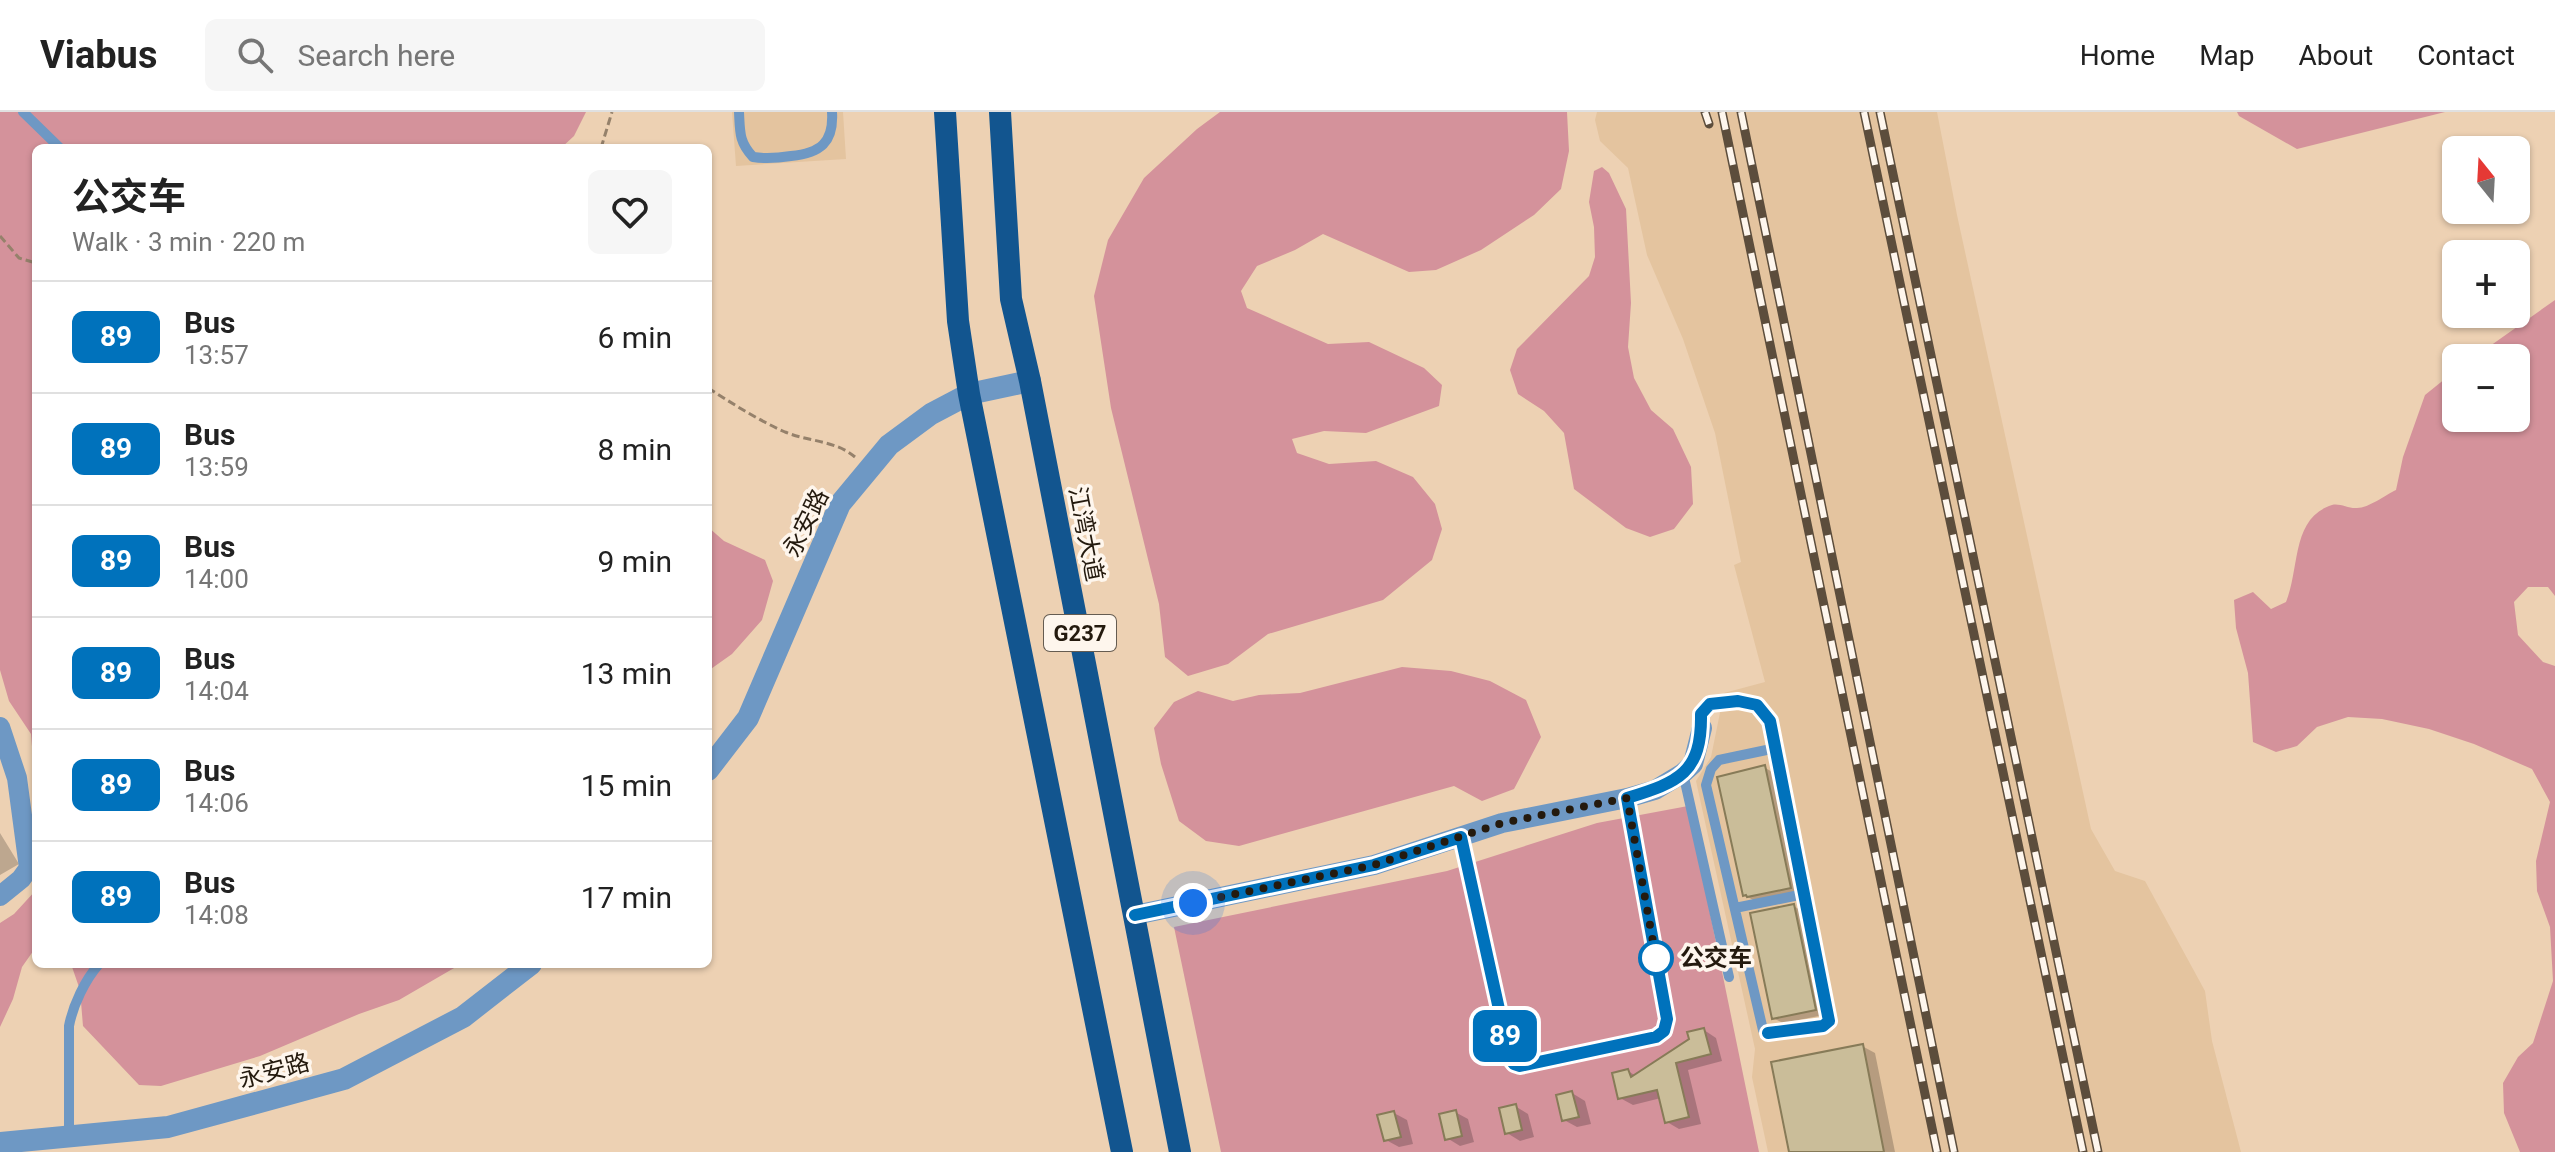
<!DOCTYPE html>
<meta charset="utf-8">
<style>
body{margin:0;font-family:Roboto,"Noto Sans SC",sans-serif;background:#f6f6f6;color:#222;height:100vh;display:flex;flex-direction:column;font-size:30px;white-space:nowrap}
*{box-sizing:border-box;margin:0}
p{font-size:26px;color:#767676}
.icon{flex:none;width:44px;height:44px;fill:none;stroke:currentColor;stroke-width:2;stroke-linecap:round;stroke-linejoin:round}
.map{position:relative;flex:1;overflow:hidden}
.sheet{position:absolute;left:32px;top:32px;width:680px;height:824px;display:flex;flex-direction:column;background:#fff;border-radius:12px;box-shadow:0 2px 6px #0004}
.sheet>*{flex:none}
.badge{padding:0 16px;border-radius:12px;font-size:28px;line-height:52px}
.needle{width:52px;rotate:342deg}
.controls{position:absolute;left:2442px;top:24px;display:grid;gap:16px}
.controls a{display:grid;place-items:center;width:88px;height:88px;border-radius:12px;background:#fff;box-shadow:0 2px 6px #0004;font-size:40px}
.you{position:absolute;width:40px;height:40px;margin:-20px;border:6px solid #fff;border-radius:50%;background:#1a73e8;box-shadow:0 0 0 12px #1a73e833}
.map>.badge{position:absolute;translate:-50% -50%;box-shadow:0 0 0 4px #fff}
.round{display:grid;place-items:center;flex:none;width:84px;height:84px;border-radius:12px;background:#f6f6f6}
.headline{display:flex;align-items:center;justify-content:space-between;height:136px;padding:0 40px}
h1{font-size:38px;font-weight:700;line-height:60px}
ul{padding:0;list-style:none}
li{display:flex;align-items:center;gap:24px;height:112px;padding:0 40px;border-top:2px solid #e0e0e0}
li div{flex:1}
li b{display:block;font-size:30px}
li em{font-style:normal}
li .badge{min-width:88px;font-weight:700;text-align:center}
header{display:flex;align-items:center;gap:48px;box-sizing:border-box;height:112px;padding:0 40px;background:#fff;border-bottom:2px solid #e0e0e0}
header strong{font-size:38px}
nav{display:flex;gap:44px;margin-inline-start:auto;font-size:28px}
.search{width:560px;height:72px;background:#f6f6f6;display:flex;align-items:center;gap:20px;box-sizing:border-box;padding:0 28px;border-radius:12px;color:#767676;font-size:30px}
.map>svg:first-child{display:block}
.built{fill:#e4c49f}
.green{fill:#d4929b}
.shadow{fill:#0003}
.building{fill:#cabd99;stroke:#877b58;stroke-width:2}
.lines{fill:none;stroke-linecap:round;stroke-linejoin:round}
.path{stroke:#95816b;stroke-width:3;stroke-dasharray:8 4;stroke-linecap:butt}
.service{stroke:#6e98c4;stroke-width:10}
.minor{stroke:#6e98c4;stroke-width:20}
.tertiary{stroke:#6e98c4;stroke-width:22}
.trunk{stroke:#12558f;stroke-width:22}
.rail-casing{stroke:#5c4d3c;stroke-width:9}
.rail{stroke:#fef6ed;stroke-width:6;stroke-dasharray:18;stroke-linecap:butt}
.line-casing{stroke:#fff;stroke-width:18}
.line{stroke:#0072bc;stroke-width:12}
.walk{stroke:#241a0e;stroke-width:8;stroke-dasharray:0 14.4}
.stop-dot{fill:#fff;stroke:#0072bc;stroke-width:4}
.labels{text-anchor:middle;dominant-baseline:central;stroke-width:7;stroke-linejoin:round;paint-order:stroke}
.shield{fill:#fef6ed;stroke:#655c51;stroke-width:2}
.shield-label{font-size:22px;font-weight:bold;fill:#241a0e}
.street-label{font-size:24px;fill:#241a0e;stroke:#fef6ed}
.stop-label{font-size:24px;font-weight:bold;fill:#241a0e;stroke:#fef6ed;text-anchor:start}
</style>
<header>
<strong>Viabus</strong>
<div class="search"><svg class="icon" aria-label="search" viewBox="0 0 24 24"><circle cx="10" cy="10" r="6"/><path d="M15 15l6 6"/></svg>Search here</div>
<nav><a>Home</a><a>Map</a><a>About</a><a>Contact</a></nav>
</header>
<div class="map">
<svg width="2555" height="1040" viewBox="0 0 2555 1040">
<rect width="100%" height="100%" fill="#edd1b3"/>
<path class="built" d="M732 0H843L846 47 736 54Z
M1597 0H1937L1957 103 2091 717 2115 759 2145 769 2205 879 2212 929 2241 1040H1768L1752 965 1755 937 1696 669 1711 645 1724 581 1765 570 1734 453 1741 450 1715 321 1683 227 1647 143 1628 56 1600 29 1595 8Z"/>
<path class="green" d="M0 0H586L574 24 561 36H36V685L31 622 9 589 0 558Z
M1220 0H1567L1569 39 1561 77 1534 103 1481 138 1436 158 1409 160 1323 122 1295 138 1257 154 1241 179 1247 196 1328 232 1369 230 1424 256 1442 273 1439 294 1366 321 1324 319 1292 327 1297 341 1329 352 1376 349 1413 365 1435 392 1442 417 1432 448 1383 488 1268 522 1228 552 1188 564 1165 545 1159 492 1111 296 1094 184 1108 128 1144 66 1197 17Z
M2237 0H2445L2297 37 2239 4Z
M1602 55 1609 61 1626 97 1631 191 1628 235 1634 266 1651 298 1673 317 1691 355 1693 392 1674 417 1650 425 1626 416 1574 377 1564 321 1544 299 1518 282 1510 258 1517 237 1589 164 1595 145 1594 115 1589 90 1594 59Z
M2555 188V484L2548 475H2528L2514 490 2518 523 2543 550 2555 554V1040H2520L2504 1001 2503 971 2518 945 2533 931 2553 869 2550 815 2537 779 2536 749 2550 690 2532 657 2474 632 2429 617 2382 607 2348 605 2317 615 2297 634 2276 640 2253 630 2248 561 2236 516 2234 488 2253 480 2271 497 2286 490C2300 456 2291 406 2332 393 2340 391 2349 397 2357 396 2369 396 2385 383 2396 378L2403 345 2425 283 2456 258V306H2516V246H2473Z
M708 415 724 429 765 448 773 469 762 508 732 542 708 559Z
M1402 555 1451 559 1490 569 1526 588 1541 625 1514 677 1482 689 1454 674 1239 734 1206 729 1179 709 1161 652 1154 616 1174 590 1198 579 1233 589 1259 583 1300 581Z
M1688 694 1759 1040H1221L1174 815 1447 759 1597 711Z
M36 778V835L22 855 13 887 0 915V811L14 802Z
M71 852H461L399 888 359 902 260 944 161 974 139 973 83 914 80 878Z"/>
<path class="shadow" d="M1764 655 1777 663 1803 783 1757 790 1744 783Z
M0 721 19 752 0 763Z
M1794 794 1803 800 1824 903 1783 911 1773 906Z
M1704 918 1716 926 1722 949 1688 958 1701 1012 1679 1017 1667 1010 1661 986 1633 993 1620 986 1628 959 1636 964Z
M1862 934 1875 941 1895 1040H1791Z
M1572 981 1585 989 1591 1012 1577 1015 1564 1008Z
M1515 994 1528 1002 1534 1025 1520 1029 1507 1021Z
M1455 1000 1468 1007 1474 1030 1460 1034 1447 1026Z
M1394 1001 1407 1008 1413 1032 1399 1035 1386 1028Z"/>
<path class="building" d="M1765 653 1791 776 1747 785 1746 783 1743 784 1717 665Z
M1794 792 1816 898 1772 907 1750 801Z
M1704 916 1711 942 1676 951 1689 1005 1665 1011 1657 978 1618 987 1612 961 1628 957 1631 965 1689 927 1687 920Z
M1863 932 1884 1040H1789L1771 950Z
M1572 979 1579 1005 1562 1009 1556 983Z
M1516 992 1522 1018 1505 1022 1499 996Z
M1456 998 1462 1024 1445 1028 1439 1002Z
M1394 999 1401 1025 1384 1029 1377 1003Z"/>
<g class="lines">
<path class="path" d="M601 36 612 0
M0 124 19 146 36 151
M708 276C733 292 758 308 785 320 809 330 835 328 855 345"/>
<path class="service" d="M23 0 60 36
M739 0C740 20 739 30 753 45 766 47 778 46 791 44 820 41 834 31 832 0
M1702 616 1701 602 1710 592 1738 589 1757 593 1770 609 1829 909 1823 914 1768 921 1763 918 1706 673 1711 657 1719 648 1776 636
M1683 661 1729 865
M1461 725 1510 947 1514 952 1520 954 1656 925 1664 919 1667 907 1627 686
M1735 796 1804 782
M69 1024V914C73 893 85 868 99 852"/>
<path class="minor" d="M0 615 17 666 29 756 21 767 0 784
M1135 803 1374 753 1502 711 1627 686 1655 678 1683 661 1693 652 1702 616"/>
<path class="tertiary" d="M708 658 748 606 840 392 889 333 931 302 969 282 1030 269
M0 1031 168 1015 344 967 463 905 531 852"/>
<path class="trunk" d="M945 0 958 209 969 282 1122 1040
M1000 0 1011 187 1030 269 1180 1040"/>
<g class="rail-casing">
<path id="rail" d="M1705 0 1709 12
M1722 0 1937 1040
M1741 0 1954 1040
M1864 0 2083 1040
M1880 0 2098 1040"/>
</g>
<use href="#rail" class="rail"/>
</g>
<g class="lines">
<g class="line-casing">
<path id="line" d="M1135 803 1374 753 1461 725 1510 947 1514 952 1520 954 1656 925 1664 919 1667 907 1627 686C1679 670 1702 661 1701 602L1710 592 1738 589 1757 593 1770 609 1829 909 1823 914 1768 921"/>
</g>
<use href="#line" class="line"/>
<path class="walk" d="M1193 791 1374 753 1502 711 1627 686 1657 852 1656 846"/>
</g>
<circle class="stop-dot" cx="1656" cy="846" r="16"/>
<g class="labels">
<rect class="shield" x="1044" y="503" width="72" height="36" rx="6"/>
<g class="shield-label">
<text x="1080" y="521">G237</text>
</g>
<g class="street-label">
<text transform="translate(806 411) rotate(-64)">永安路</text>
<text transform="translate(1086 422) rotate(79)">江湾大道</text>
<text transform="translate(274 959) rotate(-15)">永安路</text>
</g>
<g class="stop-label">
<text x="1680" y="846">公交车</text>
</g>
</g>
</svg>
<div class="controls">
<a><svg class="needle" viewBox="-14 -14 28 28"><path d="M0-13l5 13h-10z" fill="#e53935"/><path d="M0 13l5-13h-10z" fill="#767676"/></svg></a>
<a>+</a>
<a>−</a>
</div>
<div class="you" style="left:1193px;top:791px"></div>
<b class="badge" style="left:1505px;top:924px;background:#0072bc;color:#fff">89</b>
<section class="sheet">
<div class="headline"><div><h1>公交车</h1><p>Walk · 3 min · 220 m</p></div><a class="round"><svg class="icon" aria-label="heart" viewBox="0 0 24 24"><path d="M12 20l-8-8c-3-5 5-10 8-4 3-6 11-1 8 4z"/></svg></a></div>
<ul>
<li><span class="badge" style="background:#0072bc;color:#fff">89</span><div><b>Bus</b><p>13:57</p></div><em>6 min</em></li>
<li><span class="badge" style="background:#0072bc;color:#fff">89</span><div><b>Bus</b><p>13:59</p></div><em>8 min</em></li>
<li><span class="badge" style="background:#0072bc;color:#fff">89</span><div><b>Bus</b><p>14:00</p></div><em>9 min</em></li>
<li><span class="badge" style="background:#0072bc;color:#fff">89</span><div><b>Bus</b><p>14:04</p></div><em>13 min</em></li>
<li><span class="badge" style="background:#0072bc;color:#fff">89</span><div><b>Bus</b><p>14:06</p></div><em>15 min</em></li>
<li><span class="badge" style="background:#0072bc;color:#fff">89</span><div><b>Bus</b><p>14:08</p></div><em>17 min</em></li>
</ul>
</section>
</div>
